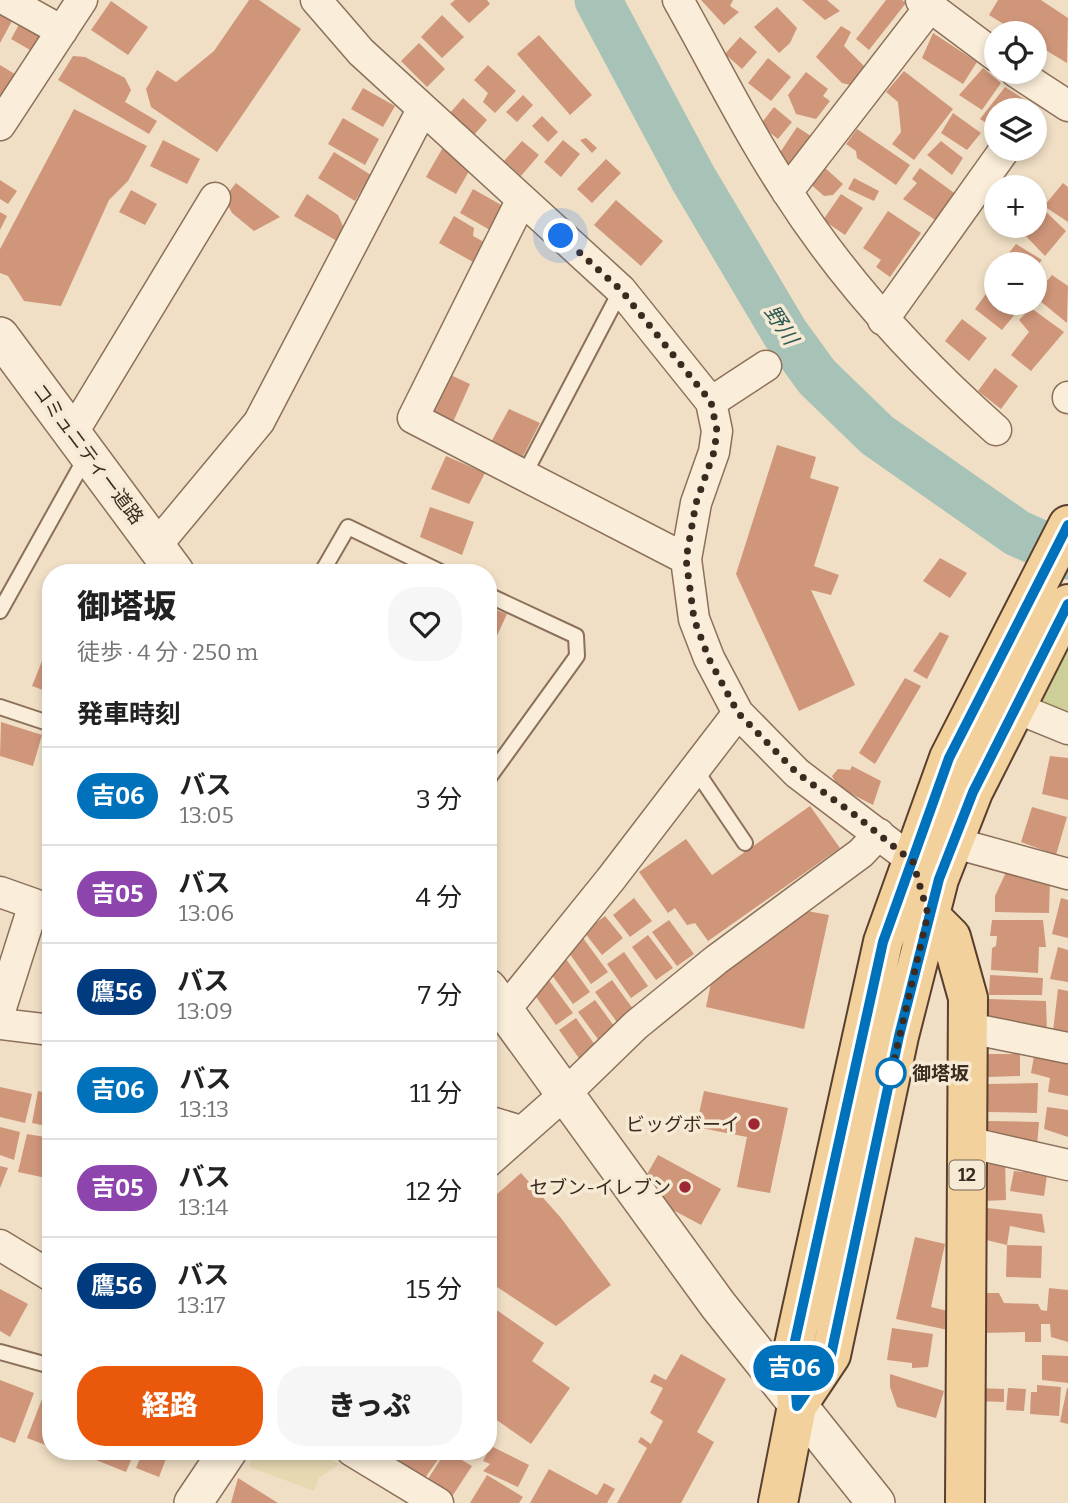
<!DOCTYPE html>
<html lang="ja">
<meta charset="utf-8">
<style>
body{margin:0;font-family:Bitter,"Noto Sans JP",serif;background:#f6f6f6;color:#222;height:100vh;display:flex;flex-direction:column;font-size:26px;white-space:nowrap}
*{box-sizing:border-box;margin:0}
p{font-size:23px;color:#767676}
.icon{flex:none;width:38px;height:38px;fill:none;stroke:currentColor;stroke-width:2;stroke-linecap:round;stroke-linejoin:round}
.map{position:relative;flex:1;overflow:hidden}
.side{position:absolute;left:42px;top:564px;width:455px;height:896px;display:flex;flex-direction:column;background:#fff;border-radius:28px;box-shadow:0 4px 10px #0003}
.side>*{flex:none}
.badge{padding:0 14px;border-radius:23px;font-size:24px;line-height:46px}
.buttons{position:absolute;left:984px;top:21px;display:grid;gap:14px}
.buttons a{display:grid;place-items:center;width:63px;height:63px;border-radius:50%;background:#fff;box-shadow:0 4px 10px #0003;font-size:35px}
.you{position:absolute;width:35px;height:35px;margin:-18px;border:5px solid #fff;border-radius:50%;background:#1a73e8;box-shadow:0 0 0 10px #1a73e833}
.map>.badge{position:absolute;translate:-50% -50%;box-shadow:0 0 0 4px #fff}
h2{padding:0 35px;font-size:26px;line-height:63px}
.round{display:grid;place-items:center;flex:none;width:74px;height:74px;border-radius:28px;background:#f6f6f6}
.summary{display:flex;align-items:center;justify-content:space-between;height:119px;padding:0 35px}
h1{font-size:33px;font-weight:800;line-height:52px}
.cta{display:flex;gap:14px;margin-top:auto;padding:14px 35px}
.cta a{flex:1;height:80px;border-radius:28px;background:#ea580c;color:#fff;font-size:28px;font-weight:800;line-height:80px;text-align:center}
.cta a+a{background:#f6f6f6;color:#222}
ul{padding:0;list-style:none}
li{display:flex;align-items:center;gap:21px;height:98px;padding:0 35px;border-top:2px solid #e0e0e0}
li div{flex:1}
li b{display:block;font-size:26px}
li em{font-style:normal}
li .badge{min-width:77px;font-weight:700;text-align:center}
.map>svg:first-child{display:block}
.farmland{fill:#e6d9b2}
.green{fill:#cdce98}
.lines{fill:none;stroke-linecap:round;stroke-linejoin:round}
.river{stroke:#a7c3b8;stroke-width:47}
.building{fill:#cf967a}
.service-casing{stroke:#8c705a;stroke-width:18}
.minor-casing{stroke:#8c705a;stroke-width:33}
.tertiary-casing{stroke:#8c705a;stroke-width:40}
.primary-casing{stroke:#593f2e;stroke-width:42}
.service{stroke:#faedd9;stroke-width:14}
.minor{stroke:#faedd9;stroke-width:30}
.tertiary{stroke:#faedd9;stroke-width:37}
.primary{stroke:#f3d19c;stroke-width:38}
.line-casing{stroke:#fff;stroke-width:16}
.line{stroke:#0072bc;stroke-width:10}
.walk{stroke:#3b2a1f;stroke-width:7;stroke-dasharray:0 12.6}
.stop-dot{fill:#fff;stroke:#0072bc;stroke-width:3.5}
.poi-dot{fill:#9d2833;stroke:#f7ead5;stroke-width:2.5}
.labels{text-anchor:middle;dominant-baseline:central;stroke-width:7;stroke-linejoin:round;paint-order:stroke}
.shield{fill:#f7ead5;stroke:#736456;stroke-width:2}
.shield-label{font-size:18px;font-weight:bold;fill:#3b2a1f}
.street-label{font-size:19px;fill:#3b2a1f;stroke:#f7ead5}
.stop-label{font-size:19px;font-weight:bold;fill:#3b2a1f;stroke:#f7ead5;text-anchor:start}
.poi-label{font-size:19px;fill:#3b2a1f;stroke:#f7ead5;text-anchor:end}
.water-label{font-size:21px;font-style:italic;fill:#2d5b54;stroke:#f7ead5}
</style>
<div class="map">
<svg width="1068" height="1503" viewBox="0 0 1068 1503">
<rect width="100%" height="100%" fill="#f0dfc5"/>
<path class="farmland" d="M252 1451H313L339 1464 319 1478 314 1491 250 1467Z"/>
<path class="green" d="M1068 626V714L1027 702Z"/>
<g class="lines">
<path class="river" d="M598 0 693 178 785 333 817 377 877 435 1017 533 1068 556"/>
</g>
<path class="building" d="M249 0H259L301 29 217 152 151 107 146 89 157 70 176 82 214 51Z
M455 0H487L490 4 469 23 450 4Z
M701 0H733L730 6 739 12 724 25Z
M802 0H827L840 11 825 20Z
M886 0H902L906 3 869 50 856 39Z
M998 0H1041L1068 18 1067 63 1034 43V33H1018L989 15Z
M111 1 148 27 128 55 91 30Z
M777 7 797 28 790 43 779 53 754 27Z
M0 14 12 21 0 43Z
M442 15 464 37 442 58 421 37Z
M21 21 37 30 39 39 32 51 11 39Z
M841 26 851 32 844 46 866 68 855 86 842 83 816 57Z
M933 33 977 62 963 84 922 58Z
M539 35 592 95 570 115 517 54Z
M740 37 757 52 742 69 725 54Z
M419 43 445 69 427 87 401 61Z
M73 56 85 57 125 78 131 90 125 102 157 121 149 134 58 80Z
M768 58 791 77 771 101 748 83Z
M0 65 18 76 0 105Z
M488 65 516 91 495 113 483 102 488 93 474 80Z
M983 68 1001 83 982 110 959 95Z
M904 71 953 109 914 160 892 144 901 132 898 102 886 92Z
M806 72 828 89 823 96 830 101 816 119 796 114 788 95Z
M1005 87 1029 102 1024 110H996V129L980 119Z
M363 88 395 106 383 127 351 109Z
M523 95 533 105 517 122 506 112Z
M463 98 487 120 474 135 450 113Z
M774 107 792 122 778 139 760 125Z
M74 109 147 146 128 181 109 200 61 306 24 301 8 276 0 273V249Z
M953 113 981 133 967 150 941 133Z
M542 116 558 132 548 142 532 126Z
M343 118 379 139 365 165 328 144Z
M797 127 814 138 794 169 777 157Z
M857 129 910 165 896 185 857 158 856 151 846 144Z
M586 138 597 148 592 153 580 140Z
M163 140 200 159 187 184 150 166Z
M563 140 580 154 561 177 544 162Z
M522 141 539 155 521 176 504 161Z
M941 141 963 158 952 175 927 155Z
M442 149 472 166 456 194 426 177Z
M334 152 371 175 355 201 318 178Z
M606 159 621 173 592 203 577 189Z
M824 167 843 184 833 195 824 196 809 183Z
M920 168 957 195 937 221 903 199 917 183 912 179Z
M854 178 879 191 874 201 848 189Z
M0 180 17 191 8 204 0 199Z
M236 183 280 217 254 231 232 213 227 203 228 193Z
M1063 183 1068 187V222L1044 206Z
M473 189 503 206 490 230 460 213Z
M131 190 157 204 145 225 119 212Z
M307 194 338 215 343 226 337 241 294 216Z
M841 194 863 208 845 235 823 220Z
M616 200 663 241 641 266 594 225Z
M1043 209 1066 231 1045 256 1021 231 1026 226H1034V218Z
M888 211 921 233 890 277 876 267 881 260 863 248Z
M0 212 7 216 0 230Z
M454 216 474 228 473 236 484 242 473 262 439 243Z
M1016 244 1042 260 1034 269V264H1000Z
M1052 275 1068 286 1067 323 1034 296Z
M993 284 996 287V303H1014L1020 308 1002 330 975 309Z
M1031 308 1064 332 1031 371 1011 355 1029 332 1019 320Z
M962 319 987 338 969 361 945 341Z
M995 368 1018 386 1001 409 978 391Z
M444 372 470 384 453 422 426 408Z
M509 409 540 423 521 460 490 444Z
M777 445 816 457 810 478 839 487 814 566 839 575 831 595 811 590 855 685 799 711 736 574Z
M446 456 485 473 469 504 431 489Z
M430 507 474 522 462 555 420 537Z
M940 558 967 573 950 598 923 581Z
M488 607 507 614 494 642 488 640Z
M940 632 949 636 927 679 913 671Z
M44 656 51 658V693L32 686Z
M905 678 921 686 875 764 859 753Z
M1 722 42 735 33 766 0 756Z
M1050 756 1068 758V800L1042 794Z
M852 766 881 781 873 805 838 787 832 776 838 769 850 770Z
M810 806 840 848 708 941 695 923 687 925 675 908 668 913 639 872 686 839 712 875Z
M1032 807 1067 817 1056 855 1021 842Z
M1007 870 1050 881 1049 913 995 912V896Z
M634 898 652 921 630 937 613 915Z
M1061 898 1068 900V938L1052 934Z
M49 899 51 900V917H47Z
M802 910 829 915 804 1029 706 1007 713 973Z
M605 916 623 938 602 955 584 932Z
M669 920 694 954 677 966 652 932Z
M992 920H1043L1046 947H1039L1038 973 991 970 992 948 996 946 997 936H990Z
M648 935 673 968 656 980 632 947Z
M583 938 608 972 591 984 567 950Z
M1058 947 1068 950V982L1050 979Z
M624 952 648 986 631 998 607 964Z
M566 959 590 992 573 1004 549 971Z
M990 975 1043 978 1042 995H989Z
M548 979 573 1013 556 1025 532 991Z
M612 980 636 1013 619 1025 595 992Z
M1058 989 1068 991V1035L1053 1031Z
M989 999 1046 1001 1047 1032 988 1024Z
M595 1000 620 1034 603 1046 578 1012Z
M576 1018 600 1052 583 1064 559 1030Z
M988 1054H1020V1076L988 1077Z
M1034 1056 1068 1062V1096L1048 1092 1050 1078 1031 1073Z
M1038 1083 1037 1113 988 1112V1084Z
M0 1087 32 1094 25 1123 0 1117Z
M38 1091 51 1094V1127L32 1123Z
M704 1091 788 1108 770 1193 737 1187 747 1137 696 1127Z
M1047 1107 1068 1110V1137L1044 1129Z
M988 1121 1039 1122 1037 1146 988 1138Z
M0 1127 20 1132 14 1160 0 1155Z
M27 1134 51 1138V1179L18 1172Z
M658 1155 721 1189 701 1225 658 1202 646 1176Z
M983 1158 1005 1159 1006 1200 984 1201Z
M1029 1165 1048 1168 1044 1196 1010 1191 1014 1171 1024 1172Z
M0 1166 8 1168 0 1188Z
M521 1173 561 1218 611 1285 556 1326 488 1281V1202Z
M987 1208 1042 1214 1045 1233 1010 1226 1007 1245 1042 1246 1041 1278 1006 1277 1007 1245 982 1239Z
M915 1237 945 1244 931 1307 952 1312 948 1330 896 1319Z
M1049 1288 1068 1290V1342L1051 1337 1050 1324H1041V1342H1025V1332L981 1333V1307H987L986 1293H999L1004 1303 1038 1304 1041 1310 1047 1311Z
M0 1289 28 1304 10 1337 0 1331Z
M488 1304 544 1343 532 1361 570 1388 531 1444 488 1414Z
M892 1328 933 1334 928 1367 912 1368V1363L887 1360Z
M681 1354 726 1379 697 1432 714 1442 681 1503H617L647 1448 638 1442 641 1437 651 1444 663 1421 650 1413 663 1388 650 1382 654 1374 666 1380Z
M1042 1355 1068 1356V1383L1042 1380Z
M890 1374 944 1391 936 1418 897 1407 890 1387Z
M0 1380 34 1393 15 1443 0 1437Z
M1037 1385 1061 1387 1059 1416 1030 1414 1031 1392H1037Z
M977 1388 1004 1389V1402L976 1401Z
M1008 1388 1026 1389 1024 1411 1006 1410Z
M1067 1388H1068V1424L1060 1422Z
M45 1391 51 1393V1447L27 1438Z
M491 1446 529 1465 518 1487 483 1471 490 1464 483 1461Z
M82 1451H135L126 1472 81 1454Z
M143 1451H169L159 1477 136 1468Z
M377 1451H444L420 1485Z
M446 1451 472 1466 451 1498 426 1482Z
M549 1469 597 1495 604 1483 615 1489 607 1503H530Z
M487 1475 523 1497 519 1503H470Z
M238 1478 278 1503H231Z"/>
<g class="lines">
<g class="service-casing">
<path id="service" d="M523 477 621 290
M322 572 348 527 441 572
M488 595 576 636 577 656 488 779
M0 611 86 457
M0 707 51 724
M695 769 745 843
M0 1352 51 1366"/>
</g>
<g class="minor-casing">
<path id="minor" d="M6 0 62 31
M316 0 361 52 621 290 711 402 717 431 714 452 696 503 686 559 694 619 709 658 738 713 797 773 929 873
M678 0C714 64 746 129 786 190 844 281 916 359 996 430
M921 0 996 56
M1016 72 1068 106
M0 125 82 0
M787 192 930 7
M521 201 413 418 686 559
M883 320 1005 149
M1068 397V398
M711 402 766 366
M72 434 215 198
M156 546 259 422 422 110
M1014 707 1068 729
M933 837 1068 874
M0 892 34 904 0 1011
M505 1010 610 880 738 713
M0 1024 51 1030
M969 1028 1068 1048
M488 1121 521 1131
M967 1142 1068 1165
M488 1162 566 1093 636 1025 716 960 861 853 879 834
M0 1245 51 1276
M352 1451 438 1503"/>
</g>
<g class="tertiary-casing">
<path id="tertiary" d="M0 336 175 572
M488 988 718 1305 876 1503
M193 1503 228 1451"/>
</g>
<g class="primary-casing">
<path id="primary" d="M923 895 928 914 951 937 968 998 965 1503
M797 1406 831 1355 899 1036 939 879 973 792 1068 604
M778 1503 797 1406 793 1350 883 942 949 758 1068 525"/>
</g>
<use href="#service" class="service"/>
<use href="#minor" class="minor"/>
<use href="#tertiary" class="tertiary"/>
<use href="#primary" class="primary"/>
</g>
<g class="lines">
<g class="line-casing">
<path id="line" d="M1068 525 949 758 883 942 793 1350 797 1406 831 1355 899 1036 939 879 973 792 1068 604"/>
</g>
<use href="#line" class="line"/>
<path class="walk" d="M561 236 621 290 711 402 717 431 714 452 696 503 686 559 694 619 709 659 738 713 797 773 855 815 913 862 928 914 891 1073"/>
</g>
<circle class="stop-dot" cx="891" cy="1073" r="14"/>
<g class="poi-dot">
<circle cx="754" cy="1124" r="7"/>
<circle cx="685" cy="1187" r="7"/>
</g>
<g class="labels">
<rect class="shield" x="949.5" y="1160.5" width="35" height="29" rx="5"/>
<g class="shield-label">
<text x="967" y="1175">12</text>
</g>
<g class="street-label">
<text transform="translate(88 454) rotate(53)">コミュニティー道路</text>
</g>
<g class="stop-label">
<text x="912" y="1073">御塔坂</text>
</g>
<g class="poi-label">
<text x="740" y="1124">ビッグボーイ</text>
<text x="671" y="1187">セブン-イレブン</text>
</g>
<g class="water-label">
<text transform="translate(781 325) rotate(57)">野川</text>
</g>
</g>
</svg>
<div class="buttons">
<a><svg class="icon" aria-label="locate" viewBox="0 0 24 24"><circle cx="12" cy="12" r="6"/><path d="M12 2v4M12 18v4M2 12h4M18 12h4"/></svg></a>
<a><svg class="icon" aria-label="layers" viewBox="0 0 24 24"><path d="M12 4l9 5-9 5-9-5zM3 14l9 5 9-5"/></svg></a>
<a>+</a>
<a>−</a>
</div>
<div class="you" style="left:561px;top:236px"></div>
<b class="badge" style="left:794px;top:1368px;background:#0072bc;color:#fff">吉06</b>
<section class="side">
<div class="summary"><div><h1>御塔坂</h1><p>徒歩 · 4 分 · 250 m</p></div><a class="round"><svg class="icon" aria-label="heart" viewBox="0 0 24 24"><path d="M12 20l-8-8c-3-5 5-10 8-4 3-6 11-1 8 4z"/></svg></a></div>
<h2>発車時刻</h2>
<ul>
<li><span class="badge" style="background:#0072bc;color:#fff">吉06</span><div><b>バス</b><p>13:05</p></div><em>3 分</em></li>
<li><span class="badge" style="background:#8e44ad;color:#fff">吉05</span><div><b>バス</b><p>13:06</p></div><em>4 分</em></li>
<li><span class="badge" style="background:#003b80;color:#fff">鷹56</span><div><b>バス</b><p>13:09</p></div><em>7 分</em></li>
<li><span class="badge" style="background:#0072bc;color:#fff">吉06</span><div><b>バス</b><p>13:13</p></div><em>11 分</em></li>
<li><span class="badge" style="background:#8e44ad;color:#fff">吉05</span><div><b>バス</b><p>13:14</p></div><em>12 分</em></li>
<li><span class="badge" style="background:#003b80;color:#fff">鷹56</span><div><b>バス</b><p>13:17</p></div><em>15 分</em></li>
</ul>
<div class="cta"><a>経路</a><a>きっぷ</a></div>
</section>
</div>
